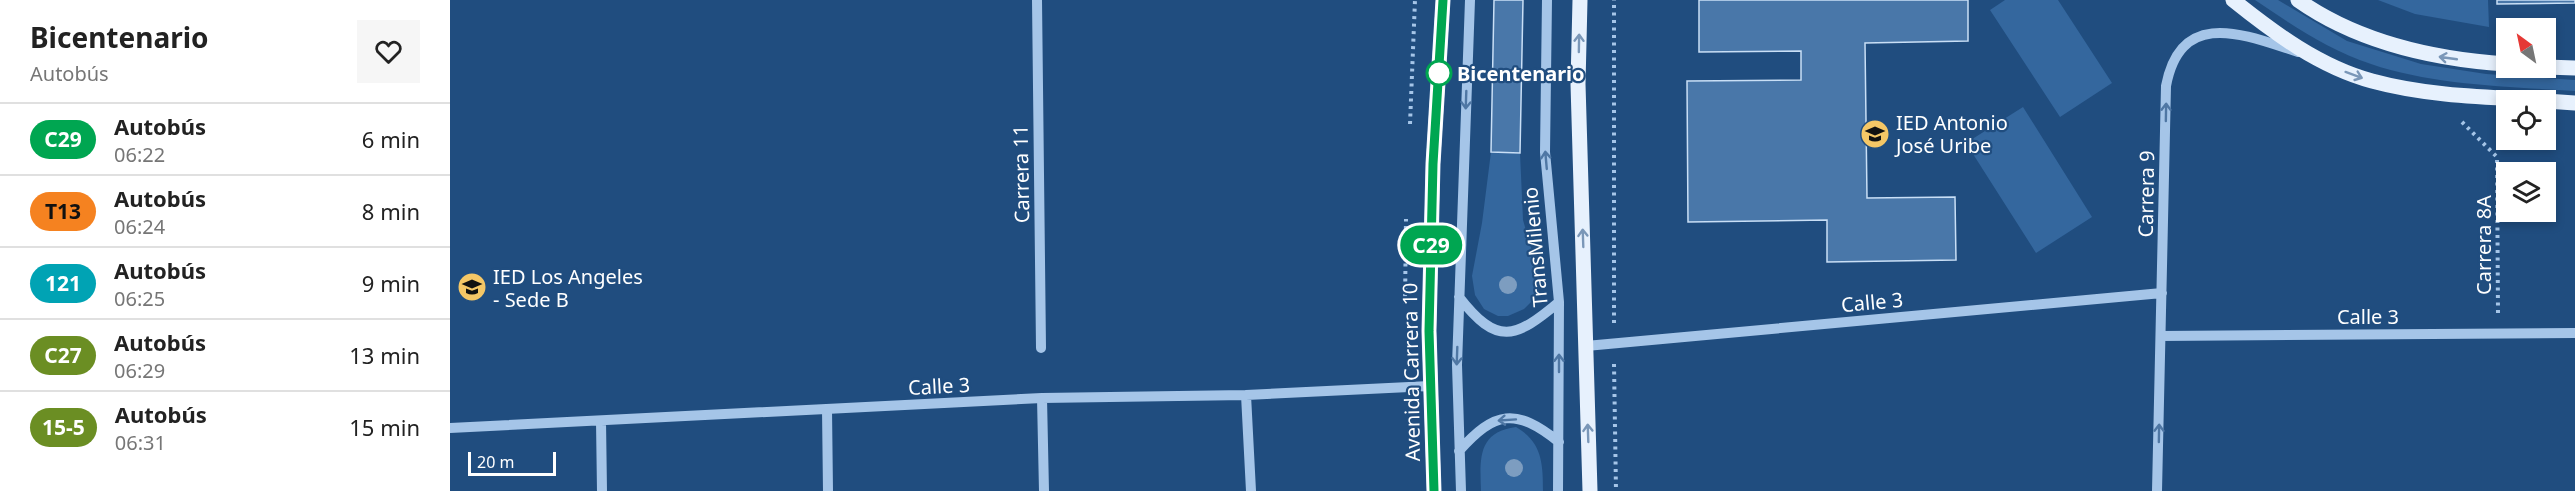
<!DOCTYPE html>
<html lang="es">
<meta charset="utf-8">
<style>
body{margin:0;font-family:"Noto Sans",sans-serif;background:#f6f6f6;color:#222;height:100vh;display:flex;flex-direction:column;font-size:22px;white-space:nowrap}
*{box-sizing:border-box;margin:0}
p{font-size:20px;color:#767676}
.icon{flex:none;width:33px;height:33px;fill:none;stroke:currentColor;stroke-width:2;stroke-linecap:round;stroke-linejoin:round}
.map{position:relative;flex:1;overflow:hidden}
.sheet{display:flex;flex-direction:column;background:#fff;width:450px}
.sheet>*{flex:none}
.badge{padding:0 12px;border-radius:20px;font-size:21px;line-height:39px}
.needle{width:39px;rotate:327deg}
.controls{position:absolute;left:2046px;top:18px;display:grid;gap:12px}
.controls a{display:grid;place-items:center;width:60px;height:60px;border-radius:0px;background:#fff;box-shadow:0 3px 9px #0003;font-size:30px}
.scale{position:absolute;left:18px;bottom:15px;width:88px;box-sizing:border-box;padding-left:6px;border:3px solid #fff;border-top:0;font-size:16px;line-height:21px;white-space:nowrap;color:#fff;-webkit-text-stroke:4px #204d7f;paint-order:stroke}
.map>.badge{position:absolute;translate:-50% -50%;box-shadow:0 0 0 3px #fff}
.round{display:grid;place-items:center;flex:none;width:63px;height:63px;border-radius:0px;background:#f6f6f6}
.overview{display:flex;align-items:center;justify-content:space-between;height:102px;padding:0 30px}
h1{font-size:28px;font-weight:700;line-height:45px}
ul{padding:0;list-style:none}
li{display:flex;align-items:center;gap:18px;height:72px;padding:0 30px;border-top:2px solid #e0e0e0}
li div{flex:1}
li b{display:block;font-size:22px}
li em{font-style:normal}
li .badge{min-width:66px;font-weight:700;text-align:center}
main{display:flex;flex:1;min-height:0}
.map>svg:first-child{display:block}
.green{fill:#34679e}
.building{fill:#4977a9;stroke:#c9dff6;stroke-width:1.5}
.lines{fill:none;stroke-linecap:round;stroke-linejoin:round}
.path{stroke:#a5c5e8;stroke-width:4;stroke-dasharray:3 4.5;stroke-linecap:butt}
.minor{stroke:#a5c5e8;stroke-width:10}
.major{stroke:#e7f1fd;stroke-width:15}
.tree{fill:#7d9dc0}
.oneway{stroke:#7a97b8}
.oneway2{stroke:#4f77a4}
.line-casing{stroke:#fff;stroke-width:14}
.line{stroke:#00a651;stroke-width:9}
.stop-dot{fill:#fff;stroke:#00a651;stroke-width:3}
.labels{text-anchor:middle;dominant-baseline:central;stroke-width:4.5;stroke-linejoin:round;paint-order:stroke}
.stop-label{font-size:20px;font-weight:bold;fill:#fff;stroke:#204d7f;text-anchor:start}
.poi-label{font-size:20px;fill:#fff;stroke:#204d7f;text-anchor:start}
.street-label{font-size:20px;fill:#fff;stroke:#204d7f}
</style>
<main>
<section class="sheet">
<div class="overview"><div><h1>Bicentenario</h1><p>Autobús</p></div><a class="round"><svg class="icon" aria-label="heart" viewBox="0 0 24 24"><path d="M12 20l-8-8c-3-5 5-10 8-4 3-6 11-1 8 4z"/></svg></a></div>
<ul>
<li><span class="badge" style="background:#00a651;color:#fff">C29</span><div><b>Autobús</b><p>06:22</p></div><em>6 min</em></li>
<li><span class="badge" style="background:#f58220;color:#111">T13</span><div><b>Autobús</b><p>06:24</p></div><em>8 min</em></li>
<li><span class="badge" style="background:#00a3b4;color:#fff">121</span><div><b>Autobús</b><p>06:25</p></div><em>9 min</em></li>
<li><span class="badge" style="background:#6b8e23;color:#fff">C27</span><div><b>Autobús</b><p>06:29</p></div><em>13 min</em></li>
<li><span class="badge" style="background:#6b8e23;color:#fff">15-5</span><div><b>Autobús</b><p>06:31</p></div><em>15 min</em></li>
</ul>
</section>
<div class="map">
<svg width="2125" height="491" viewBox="0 0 2125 491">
<rect width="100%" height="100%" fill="#204d7f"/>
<path class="green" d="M1555 0H1608L1662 83 1610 117 1540 10Z
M1805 0H1828L1897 41 1971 64 2036 74 2125 80V91C2060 87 1982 85 1921 64 1879 50 1842 25 1805 0Z
M1928 0H2038L2039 27 1965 14Z
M1573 107 1642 217 1586 253 1516 143Z
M1041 152 1070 153 1073 220 1090 279 1089 287 1085 298 1074 309 1058 316H1048L1034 309 1025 295 1022 276 1032 223Z
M1066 427C1092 442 1093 463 1093 491H1031C1030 460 1027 432 1066 427Z"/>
<path class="building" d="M1044 0H1073L1070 153 1041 152Z
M1249 0H1518V41L1415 43 1417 198 1505 197 1506 260 1377 262V220L1238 222 1237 81 1351 80V51L1249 52Z
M2047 0H2125V3L2047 4Z"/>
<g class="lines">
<path class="path" d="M2012 122 2047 157 2048 314
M960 124 965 0
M955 304 956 219
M1164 323V0
M1164 364 1166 491"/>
<path class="minor" d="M587 0 591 348
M1097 0 1095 152 1109 302 1108 491
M1009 297C1047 346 1065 339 1109 302
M1711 336 2125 333
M1136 346 1712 293
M796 395 801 491
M592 398 594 491
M377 409 378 491
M151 421 152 491
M0 428 592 398 796 395 980 386
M1009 451C1045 411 1065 407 1109 442
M1011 491 1007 365 1020 0
M1707 491 1716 86C1731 7 1795 35 1848 52"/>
<path class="major" d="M1130 0 1128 84 1140 491
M1783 0C1824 33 1870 67 1922 81 1977 96 2034 97 2091 100
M1848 0C1909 43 1983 59 2056 64
M2096 67 2125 68
M2096 101 2125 103
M984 491 979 331 983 164 993 0"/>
</g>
<g class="tree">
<circle cx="1058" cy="285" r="9"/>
<circle cx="1064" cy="468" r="9"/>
</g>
<defs><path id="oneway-shaft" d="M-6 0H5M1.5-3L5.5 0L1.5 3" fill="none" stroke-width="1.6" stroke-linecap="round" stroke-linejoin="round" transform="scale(1.5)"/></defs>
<g class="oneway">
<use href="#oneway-shaft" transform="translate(1129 43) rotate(-89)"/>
<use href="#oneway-shaft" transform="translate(1998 58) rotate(-172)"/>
<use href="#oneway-shaft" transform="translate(1904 75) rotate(20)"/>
<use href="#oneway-shaft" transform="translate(1133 238) rotate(-92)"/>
<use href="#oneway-shaft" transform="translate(1138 433) rotate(-92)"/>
</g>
<g class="oneway2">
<use href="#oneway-shaft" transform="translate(1016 100) rotate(92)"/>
<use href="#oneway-shaft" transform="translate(1716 112) rotate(-89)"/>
<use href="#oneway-shaft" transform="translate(1096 160) rotate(-95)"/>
<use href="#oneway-shaft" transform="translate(1007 356) rotate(92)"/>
<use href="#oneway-shaft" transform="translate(1109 363) rotate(-90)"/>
<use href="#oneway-shaft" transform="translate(1057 420) rotate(176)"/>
<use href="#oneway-shaft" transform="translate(1709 433) rotate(-89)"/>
</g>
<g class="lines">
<g class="line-casing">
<path id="line" d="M984 491 979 331 983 164 993 0"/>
</g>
<use href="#line" class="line"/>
</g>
<defs>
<g id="school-disc" transform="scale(1.5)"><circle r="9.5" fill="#f5c766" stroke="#204d7f"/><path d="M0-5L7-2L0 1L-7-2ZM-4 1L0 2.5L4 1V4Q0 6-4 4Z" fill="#111"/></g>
</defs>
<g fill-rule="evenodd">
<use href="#school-disc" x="1425" y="134"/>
<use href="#school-disc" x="22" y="287"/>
</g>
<circle class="stop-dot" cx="989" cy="73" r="12"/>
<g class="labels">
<g class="stop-label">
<text x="1007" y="73">Bicentenario</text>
</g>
<g class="poi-label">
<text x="1446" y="122">IED Antonio<tspan x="1446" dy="23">José Uribe</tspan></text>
<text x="43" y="276">IED Los Angeles<tspan x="43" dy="23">- Sede B</tspan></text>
</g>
<g class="street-label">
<text transform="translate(571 174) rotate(-91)">Carrera 11</text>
<text transform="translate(1696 194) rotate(-89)">Carrera 9</text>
<text transform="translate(2033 245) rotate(-90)">Carrera 8A</text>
<text transform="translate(1085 247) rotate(-95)">TransMilenio</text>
<text transform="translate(1422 302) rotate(-5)">Calle 3</text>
<text x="1918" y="316">Calle 3</text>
<text transform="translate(961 372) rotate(-91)">Avenida Carrera 10</text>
<text transform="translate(489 386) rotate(-3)">Calle 3</text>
</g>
</g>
</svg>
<div class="controls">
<a><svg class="needle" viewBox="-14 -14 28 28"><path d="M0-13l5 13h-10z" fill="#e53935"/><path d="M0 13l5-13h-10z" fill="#767676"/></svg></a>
<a><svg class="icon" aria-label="locate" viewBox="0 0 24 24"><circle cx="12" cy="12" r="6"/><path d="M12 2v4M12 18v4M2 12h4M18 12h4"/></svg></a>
<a><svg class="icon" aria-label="layers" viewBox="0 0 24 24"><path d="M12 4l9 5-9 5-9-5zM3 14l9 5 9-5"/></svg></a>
</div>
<div class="scale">20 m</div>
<b class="badge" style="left:981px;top:245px;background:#00a651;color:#fff">C29</b>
</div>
</main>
